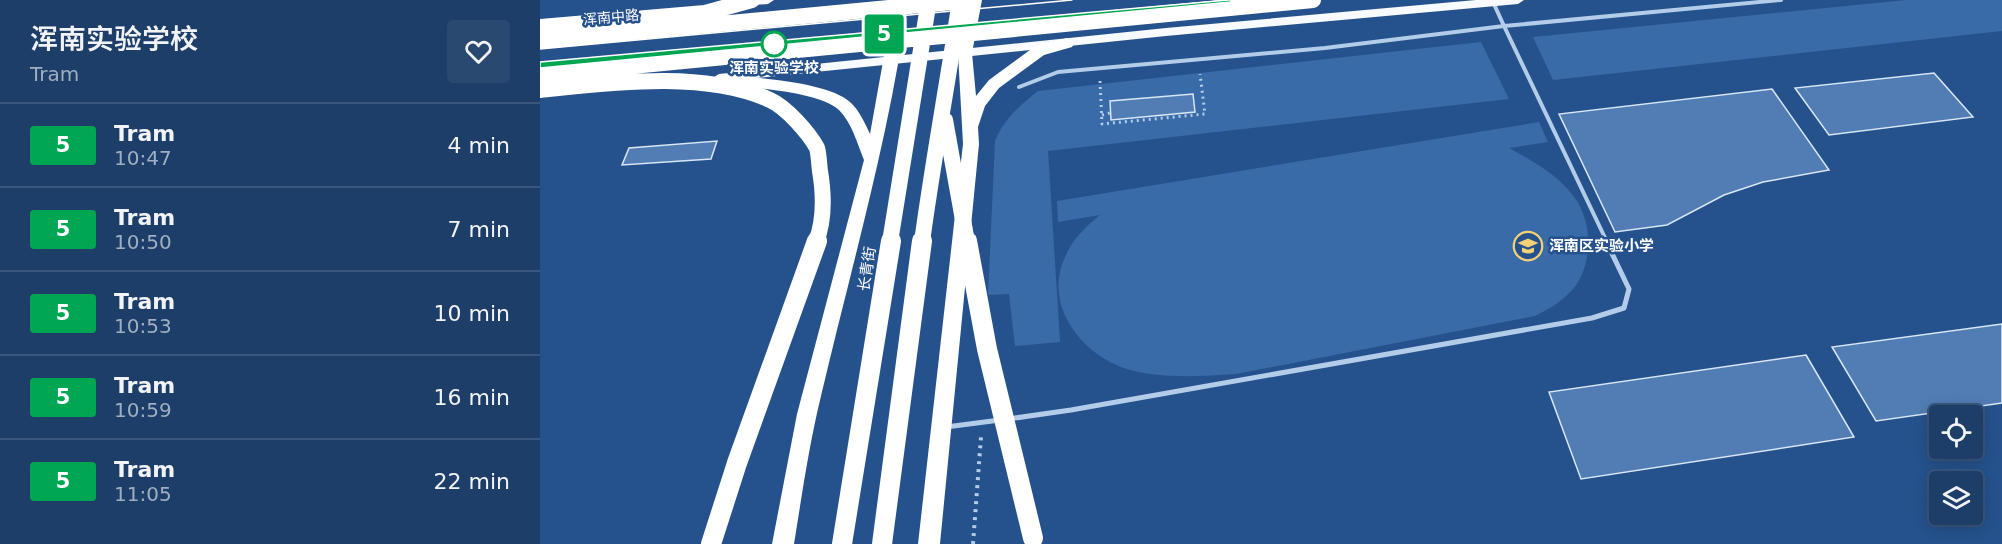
<!DOCTYPE html>
<meta charset="utf-8">
<style>
body{margin:0;font-family:"DejaVu Sans","Noto Sans SC",sans-serif;background:#294971;color:#f1f3f6;height:100vh;display:flex;flex-direction:column;font-size:22px;white-space:nowrap}
*{box-sizing:border-box;margin:0}
p{font-size:20px;color:#a0aec0}
.icon{flex:none;width:33px;height:33px;fill:none;stroke:currentColor;stroke-width:2;stroke-linecap:round;stroke-linejoin:round}
.map{position:relative;flex:1;overflow:hidden}
.side{display:flex;flex-direction:column;background:#1c3e69;width:540px}
.side>*{flex:none}
.badge{padding:0 12px;border-radius:4px;font-size:21px;line-height:39px}
.tools{position:absolute;left:1389px;top:405px;display:grid;gap:12px}
.tools a{display:grid;place-items:center;width:54px;height:54px;border-radius:6px;background:#1c3e69;box-shadow:0 3px 15px #0003,0 0 0 2px #3a577d;font-size:30px}
.map>.badge{position:absolute;translate:-50% -50%;box-shadow:0 0 0 3px #fff}
.round{display:grid;place-items:center;flex:none;width:63px;height:63px;border-radius:6px;background:#294971}
.head{display:flex;align-items:center;justify-content:space-between;height:102px;padding:0 30px}
h1{font-size:28px;font-weight:600;line-height:45px}
ul{padding:0;list-style:none}
li{display:flex;align-items:center;gap:18px;height:84px;padding:0 30px;border-top:2px solid #3a577d}
li div{flex:1}
li b{display:block;font-size:22px}
li em{font-style:normal}
li .badge{min-width:66px;font-weight:700;text-align:center}
main{display:flex;flex:1;min-height:0}
.map>svg:first-child{display:block}
.green{fill:#396ba8}
.building{fill:#517db4;stroke:#d8e6f8;stroke-width:1.5}
.lines{fill:none;stroke-linecap:round;stroke-linejoin:round}
.path-far1{stroke:#b3ccea;stroke-width:3;stroke-dasharray:2 4;stroke-linecap:butt}
.path{stroke:#b3ccea;stroke-width:4;stroke-dasharray:3 5;stroke-linecap:butt}
.lane-far1{stroke:#b3ccea;stroke-width:4}
.lane{stroke:#b3ccea;stroke-width:5}
.primary{fill:#f7fafe;fill-rule:evenodd}
.highway{fill:#fff;fill-rule:evenodd}
.tram{stroke:#fff;stroke-width:1.5}
.highway-bridge-far1{stroke:#fff;stroke-width:16}
.highway-bridge{stroke:#fff;stroke-width:20}
.line{fill:#00a651;stroke:#fff;stroke-width:1.5}
.stop-dot{fill:#fff;stroke:#00a651;stroke-width:3}
.labels{text-anchor:middle;dominant-baseline:central;stroke-width:5;stroke-linejoin:round;paint-order:stroke}
.far-street-label{font-size:14px;fill:#fff;stroke:#25528c}
.stop-label{font-size:15px;font-weight:bold;fill:#fff;stroke:#25528c}
.poi-label{font-size:15px;font-weight:bold;fill:#fff;stroke:#25528c;text-anchor:start}
.street-label{font-size:15px;fill:#fff;stroke:#25528c}
</style>
<main>
<section class="side">
<div class="head"><div><h1>浑南实验学校</h1><p>Tram</p></div><a class="round"><svg class="icon" aria-label="heart" viewBox="0 0 24 24"><path d="M12 20l-8-8c-3-5 5-10 8-4 3-6 11-1 8 4z"/></svg></a></div>
<ul>
<li><span class="badge" style="background:#00a651;color:#fff">5</span><div><b>Tram</b><p>10:47</p></div><em>4 min</em></li>
<li><span class="badge" style="background:#00a651;color:#fff">5</span><div><b>Tram</b><p>10:50</p></div><em>7 min</em></li>
<li><span class="badge" style="background:#00a651;color:#fff">5</span><div><b>Tram</b><p>10:53</p></div><em>10 min</em></li>
<li><span class="badge" style="background:#00a651;color:#fff">5</span><div><b>Tram</b><p>10:59</p></div><em>16 min</em></li>
<li><span class="badge" style="background:#00a651;color:#fff">5</span><div><b>Tram</b><p>11:05</p></div><em>22 min</em></li>
</ul>
</section>
<div class="map">
<svg width="1462" height="544" viewBox="0 0 1462 544">
<rect width="100%" height="100%" fill="#25528c"/>
<path class="green" d="M1366 0H1462V31L1013 80 993 37Z
M941 42 969 99 508 151 520 342 475 346 469 294 448 295 455 141C464 119 479 106 498 91Z
M999 122 1008 142 969 148C993 161 1018 175 1035 198 1053 223 1053 265 1033 289 1023 301 1009 309 995 316L696 374C662 376 624 379 590 370 544 357 502 307 525 257 532 240 545 227 560 215L518 222 517 201Z"/>
<path class="building" d="M1394 73 1433 117 1289 135 1255 88Z
M1232 89 1289 170 1223 182 1184 195 1127 225 1075 232 1019 114Z
M653 94 655 112 571 120 570 101Z
M177 141 171 159 82 165 89 148Z
M1462 324V403L1336 421 1292 347Z
M1266 355 1314 437 1041 479 1009 392Z"/>
<g class="lines">
<path class="path-far1" d="M560 81 562 124 665 114 660 74
M562 115 570 113"/>
<path class="path" d="M433 544 441 437"/>
<path class="lane-far1" d="M479 87 518 72 785 48 964 26 953 2
M1067 242 964 26 1241 0"/>
<path class="lane" d="M468 419 531 410 1052 318 1084 308 1089 289 1066 241
M406 427 460 420"/>
<path class="primary" d="M196 0H234L228 4 201 6 197 5Z
M936 0H984L978 4 626 36 179 82 173 78 179 74 626 28Z"/>
<path class="highway" d="M354 0H368C350 135 312 264 281 396 269 445 262 495 254 544H232L257 414 324 160C317 143 312 123 299 110 279 91 210 88 182 84L177 83 174 79 177 75 182 74C213 78 287 81 310 102 319 110 325 123 330 134Z
M428 0H442L432 53 436 96 449 80 494 47 527 38 534 43 532 47 504 55 459 88 445 106 438 127 439 144 400 544H378L423 144 418 53Z"/>
<path class="tram" d="M0 49 532 0
M0 65 688 0"/>
<path class="highway-bridge-far1" d="M0 27 165 13 212 0
M0 41 433 0
M0 75 773 0
M0 90C69 83 164 70 230 100 246 107 269 133 277 148 279 155 279 164 280 171 284 195 285 219 276 242
M405 120 427 242
M350 242 389 0
M382 242C393 161 408 81 420 0"/>
<path class="highway-bridge" d="M427 241 447 349 493 538
M171 544 197 463 277 241
M302 544 351 241
M342 544 382 241"/>
</g>
<path class="line" d="M688 0H691V2L0 68V62Z"/>
<defs>
<g id="school-ring" transform="scale(1.5)"><circle r="9.5" fill="#25528c" stroke="#f4d077" stroke-width="1.5"/><path d="M0-5L7-2L0 1L-7-2ZM-4 1L0 2.5L4 1V4Q0 6-4 4Z" fill="#f4d077"/></g>
</defs>
<g fill-rule="evenodd">
<use href="#school-ring" x="988" y="246"/>
</g>
<circle class="stop-dot" cx="234" cy="44" r="12"/>
<g class="labels">
<g class="far-street-label">
<text transform="translate(71 17) rotate(-5)">浑南中路</text>
</g>
<g class="stop-label">
<text x="234" y="68">浑南实验学校</text>
</g>
<g class="poi-label">
<text x="1009" y="246">浑南区实验小学</text>
</g>
<g class="street-label">
<text transform="translate(327 269) rotate(-81)">长青街</text>
</g>
</g>
</svg>
<div class="tools">
<a><svg class="icon" aria-label="locate" viewBox="0 0 24 24"><circle cx="12" cy="12" r="6"/><path d="M12 2v4M12 18v4M2 12h4M18 12h4"/></svg></a>
<a><svg class="icon" aria-label="layers" viewBox="0 0 24 24"><path d="M12 4l9 5-9 5-9-5zM3 14l9 5 9-5"/></svg></a>
</div>
<b class="badge" style="left:344px;top:34px;background:#00a651;color:#fff">5</b>
</div>
</main>
